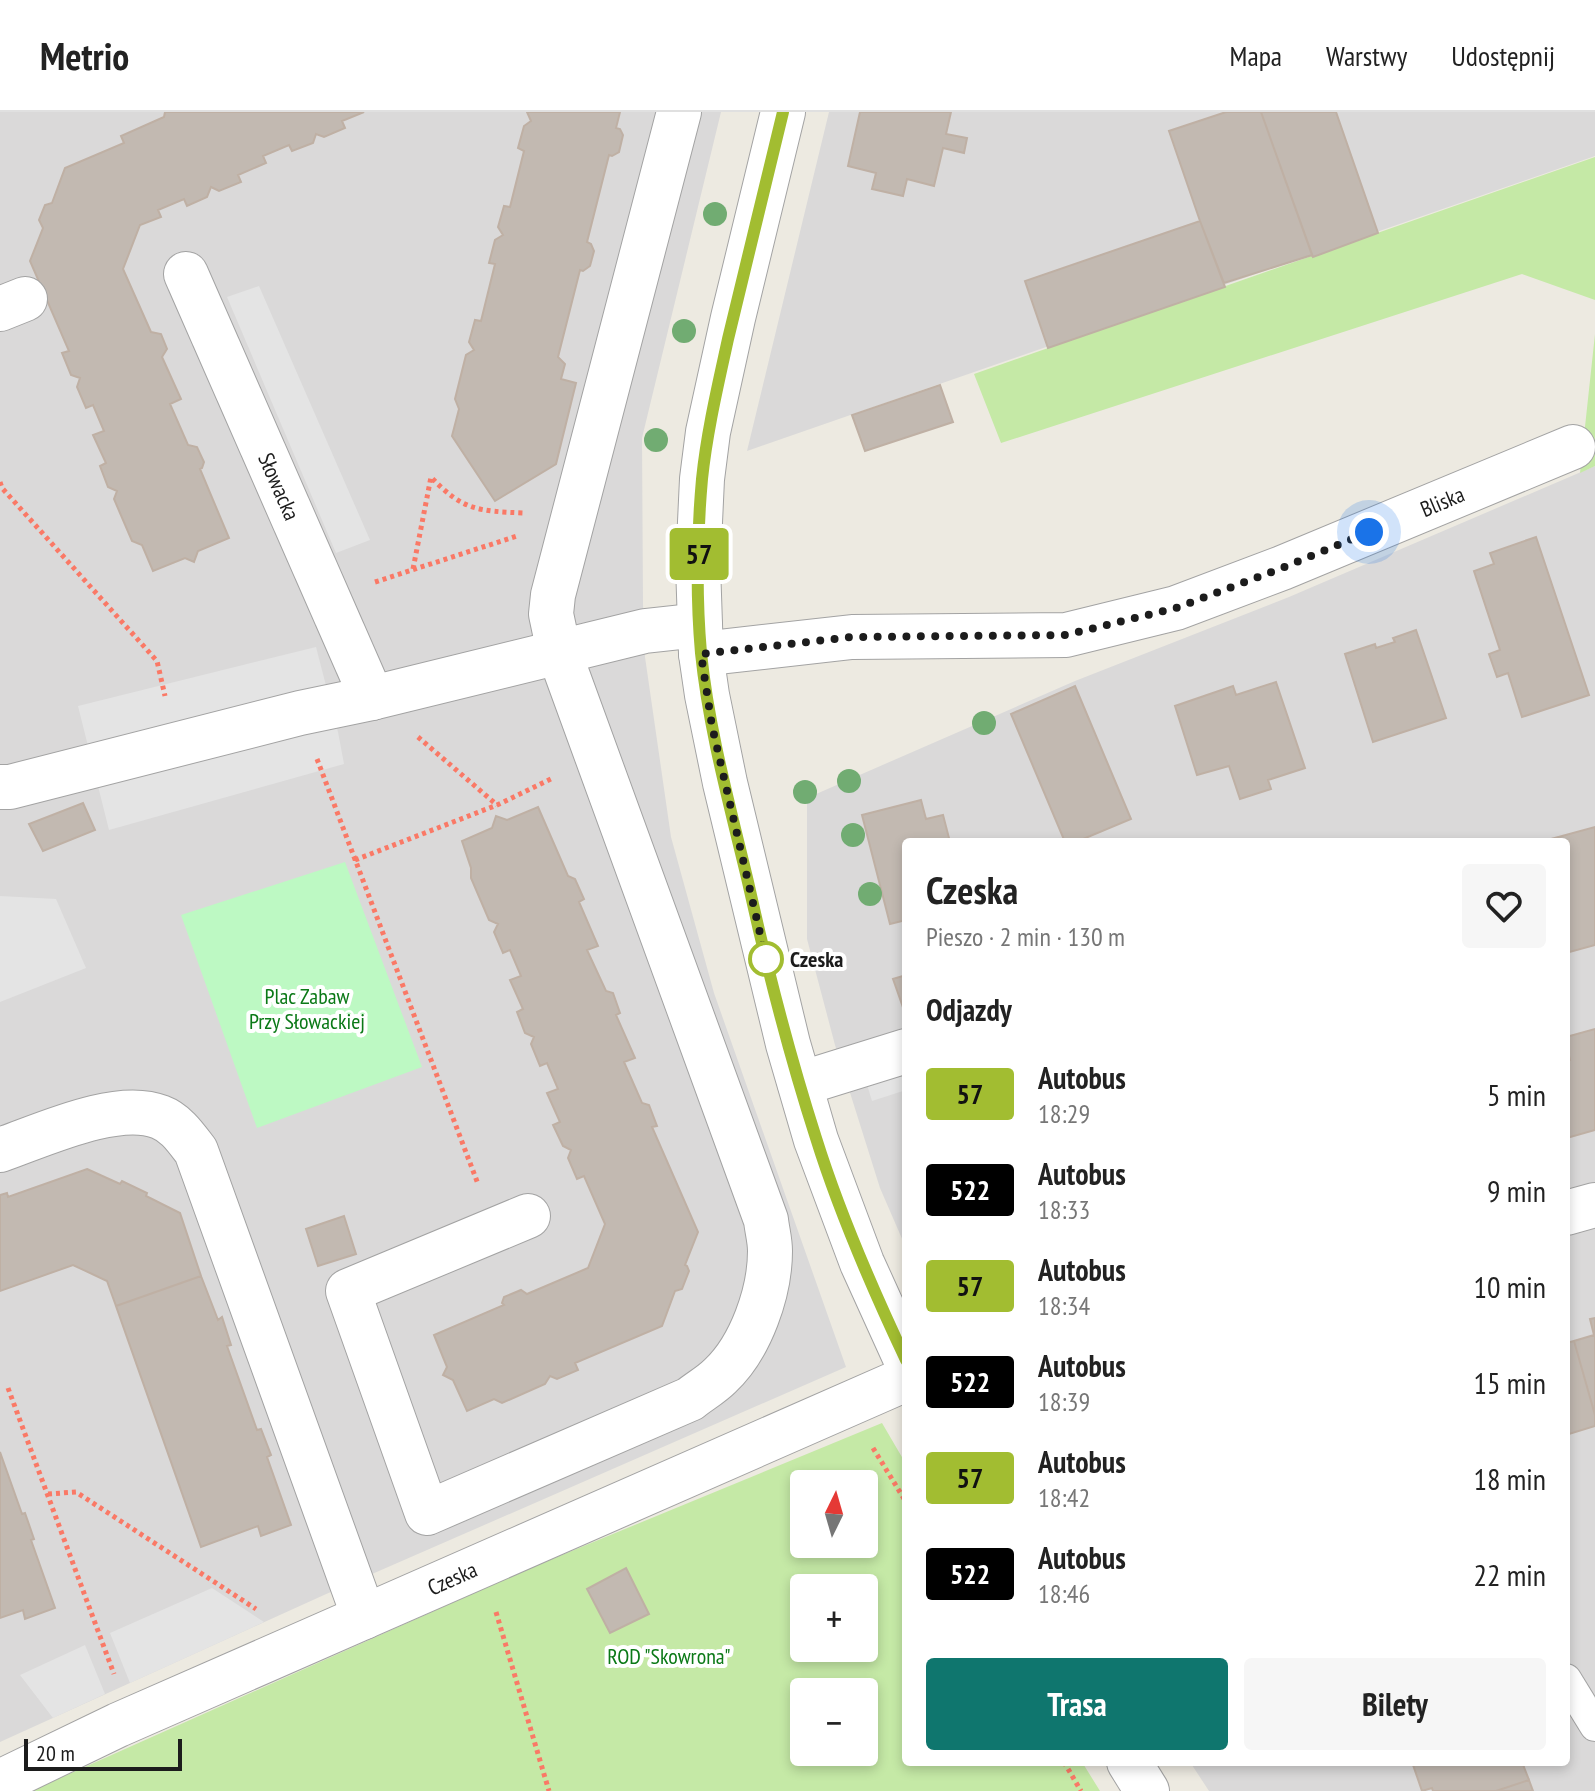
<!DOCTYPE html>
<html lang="pl">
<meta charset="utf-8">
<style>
body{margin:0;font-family:"PT Sans Narrow",sans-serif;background:#f6f6f6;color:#222;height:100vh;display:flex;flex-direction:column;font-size:30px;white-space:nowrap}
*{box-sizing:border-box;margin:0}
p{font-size:26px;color:#767676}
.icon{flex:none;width:44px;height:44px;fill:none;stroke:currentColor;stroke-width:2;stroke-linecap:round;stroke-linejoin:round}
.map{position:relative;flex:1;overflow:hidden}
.panel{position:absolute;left:902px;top:726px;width:668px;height:928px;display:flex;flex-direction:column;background:#fff;border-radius:8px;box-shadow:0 4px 12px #0003}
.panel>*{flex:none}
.badge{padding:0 16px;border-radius:6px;font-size:28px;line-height:52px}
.needle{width:52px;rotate:5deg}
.controls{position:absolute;left:790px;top:1358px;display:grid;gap:16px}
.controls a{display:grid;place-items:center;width:88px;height:88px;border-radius:8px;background:#fff;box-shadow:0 4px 12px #0003;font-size:40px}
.scale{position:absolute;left:24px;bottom:20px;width:158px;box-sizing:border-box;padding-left:8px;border:4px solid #1c1c1c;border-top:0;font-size:22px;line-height:28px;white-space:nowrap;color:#1c1c1c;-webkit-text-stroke:6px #fff;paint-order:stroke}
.you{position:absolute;width:40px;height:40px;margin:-20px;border:6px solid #fff;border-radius:50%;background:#1a73e8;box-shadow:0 0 0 12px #1a73e833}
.map>.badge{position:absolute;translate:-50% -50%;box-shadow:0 0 0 4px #fff}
h2{padding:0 24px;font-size:30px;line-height:72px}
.round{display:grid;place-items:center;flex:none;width:84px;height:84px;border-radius:8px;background:#f6f6f6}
.headline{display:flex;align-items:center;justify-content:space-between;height:136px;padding:0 24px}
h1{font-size:38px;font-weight:700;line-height:60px}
.button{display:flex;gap:16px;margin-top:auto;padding:16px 24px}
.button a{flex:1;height:92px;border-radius:8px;background:#0f766e;color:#fff;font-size:32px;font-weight:700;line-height:92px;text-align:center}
.button a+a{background:#f6f6f6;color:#222}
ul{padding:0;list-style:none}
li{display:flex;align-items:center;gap:24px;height:96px;padding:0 24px}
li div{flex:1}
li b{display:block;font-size:30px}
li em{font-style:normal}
li .badge{min-width:88px;font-weight:700;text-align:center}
header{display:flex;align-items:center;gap:48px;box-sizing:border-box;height:112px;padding:0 40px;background:#fff;border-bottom:2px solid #e0e0e0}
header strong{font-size:38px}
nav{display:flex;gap:44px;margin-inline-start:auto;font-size:28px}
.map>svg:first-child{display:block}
.residential{fill:#dad9d9}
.grass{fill:#c5e9a6;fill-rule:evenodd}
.park{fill:#bdf9c3}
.parking{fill:#e4e4e4}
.building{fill:#c2b9b1;stroke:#bfb0a4;stroke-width:2}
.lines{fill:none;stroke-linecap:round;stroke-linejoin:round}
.service-casing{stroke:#a3a3a3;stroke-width:32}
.minor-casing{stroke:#a3a3a3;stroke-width:46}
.tertiary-casing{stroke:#a3a3a3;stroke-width:46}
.path{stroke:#fa7966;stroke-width:5;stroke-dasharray:4 4;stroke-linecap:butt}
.service{stroke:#fff;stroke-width:30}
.minor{stroke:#fff;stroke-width:44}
.tertiary{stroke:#fff;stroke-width:44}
.tree{fill:#71ac72}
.line-casing{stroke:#fff;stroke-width:18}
.line{stroke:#a2bd31;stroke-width:12}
.walk{stroke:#1c1c1c;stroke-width:8;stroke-dasharray:0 14.4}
.stop-dot{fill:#fff;stroke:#a2bd31;stroke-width:4}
.labels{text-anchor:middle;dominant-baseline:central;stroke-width:8;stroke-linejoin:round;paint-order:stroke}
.street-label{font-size:22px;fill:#1c1c1c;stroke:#fff}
.stop-label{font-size:22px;font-weight:bold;fill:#1c1c1c;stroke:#fff;text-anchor:start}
.park-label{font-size:22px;fill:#0b7917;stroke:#fff}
</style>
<header>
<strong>Metrio</strong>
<nav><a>Mapa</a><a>Warstwy</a><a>Udostępnij</a></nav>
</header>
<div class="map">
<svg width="1595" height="1679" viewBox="0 0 1595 1679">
<rect width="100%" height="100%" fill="#edeae1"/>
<path class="residential" d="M0 0H721L642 326 643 492 645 545 671 725 714 881 846 1255 324 1483 0 1630Z
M829 0H1595V44L747 339Z
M1595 354V1679H1209L1190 1650H1566V730H906V1136L880 1076 835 933 807 827V686L1075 569 1289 485Z"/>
<path class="grass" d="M1595 45V188L1522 162 1001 331 974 262Z
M1595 222V354L1580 361Z
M882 1311 906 1352V1650H1082L1100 1679H31L528 1457ZM804 1372H864V1432H804ZM804 1476H864V1536H804ZM804 1580H864V1640H804Z"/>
<path class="park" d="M345 750 422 955 257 1016 181 803Z"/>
<path class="parking" d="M259 174 370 428 336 441 227 185Z
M316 535 338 620 344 652 109 718 78 594Z
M0 784 56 787 86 856 0 890Z
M906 954V978L872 989 865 966Z
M212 1476 264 1510 130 1571 110 1521Z
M85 1533 105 1582 53 1606 20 1563Z"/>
<path class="building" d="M165 0H364L342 9 345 16 324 25 316 22 313 31 292 39 289 33 263 44 266 51 238 63 241 70 219 79 211 75 207 85 187 94 184 87 158 98 161 105 140 113 123 157 151 220 161 222 167 237 162 245 181 287 170 292 188 333 197 335 204 350 202 356 200 357 229 426 198 439 194 450 185 446 153 459 142 433 132 429 114 387 117 379 108 375 100 354 106 351 93 323 104 319 93 293 86 296 77 275 80 266 71 263 62 241 69 239 30 149 43 116 39 108 45 93 52 91 65 56 124 31 121 24 164 5Z
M527 0H620L616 16 620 17 623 23 619 40 612 44 609 43 587 130 591 132 594 139 590 154 583 159 580 158 558 245 565 252 561 267 576 271 556 352 495 389 452 324 459 297 455 287 466 243 474 238 469 230 475 208 481 209 495 152 489 151 495 128 503 123 498 115 504 94 510 95 524 39 518 36 524 14 531 9Z
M860 0H951L946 22 967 26 964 41 943 36 934 74 907 67 903 84 872 77 876 61 848 54Z
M1226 0H1261L1312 143 1224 171 1200 109 1169 19Z
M1261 0H1336L1378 121 1313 145Z
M1200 109 1225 175 1048 236 1025 169Z
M940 273 953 310 865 339 852 303Z
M1536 425 1589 583 1522 605 1508 561 1497 565 1489 542 1500 538 1474 459 1494 452 1490 441Z
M1416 518 1446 606 1373 630 1345 542 1375 532 1376 536 1395 530 1393 526Z
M1276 570 1305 656 1268 668 1271 677 1240 687 1229 654 1197 663 1175 594 1233 574 1236 583Z
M1075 574 1131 707 1076 730H1065L1011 602Z
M921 688 926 707 943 703 950 730H906V808L890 812 862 703Z
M83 691 95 718 43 739 29 712Z
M538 695 568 764 575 767 584 787 579 790 598 834 587 838 606 879 613 881 620 901 616 903 635 946 624 950 642 991 649 993 657 1014 652 1015 698 1120 685 1153 687 1154 689 1159 682 1177 675 1179 662 1214 575 1251 578 1258 557 1267 550 1264 545 1272 502 1291 494 1287 467 1299 453 1268 443 1263 447 1255 434 1223 504 1193 502 1191 504 1185 521 1178 527 1182 588 1156 605 1112 584 1064 577 1067 568 1046 571 1038 563 1034 553 1013 560 1010 547 981 558 977 547 951 540 954 531 932 534 925 525 921 517 900 523 897 510 868 521 864 510 838 503 841 494 820 498 812 489 808 471 766V756L462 729 492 716 496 704 507 708Z
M1595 715V833L1566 841V730H1540Z
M906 863V904L893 867Z
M1595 917V1018L1567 1026 1566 949 1570 948 1566 932V925Z
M87 1057 120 1072 122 1069 147 1081 146 1084 180 1101 201 1164 116 1194 107 1169 73 1153 0 1179V1083L7 1081 8 1085Z
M344 1104 356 1142 318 1154 306 1117Z
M201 1164 218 1208 222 1205 231 1233 227 1234 257 1318 261 1317 271 1343 267 1345 291 1413 261 1424 258 1414 201 1435 116 1194Z
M1595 1206V1303L1574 1229 1594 1223 1590 1207Z
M1574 1229 1595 1303V1314L1566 1323V1231Z
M0 1340 22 1402 25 1401 34 1427 31 1428 55 1496 25 1507 23 1498 0 1506Z
M626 1456 649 1502 610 1521 587 1477Z
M1412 1650H1522L1529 1668 1496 1679H1433L1432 1676 1422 1679Z
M1529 1668 1533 1679H1496Z"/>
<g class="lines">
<g class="service-casing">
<path id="service" d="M1566 1567 1595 1614"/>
</g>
<g class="minor-casing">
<g id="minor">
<path id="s1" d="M186 162 372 586"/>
<path d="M0 197 25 187"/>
<path id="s2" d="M701 542 852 525 1066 523 1176 496 1282 456 1573 335"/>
<path d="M0 675H10L300 601 372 586 645 519 700 513"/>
<path d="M800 972 906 939"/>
<path d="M0 1038C43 1023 117 988 160 1005 176 1011 186 1026 196 1039L364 1505"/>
<path d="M1566 1101 1595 1093"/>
<path d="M528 1104 348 1179 427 1401 690 1287C700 1279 711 1273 720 1264 751 1235 770 1180 770 1139 770 1128 767 1118 766 1108L559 540 551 502 553 483 679 0"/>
<path id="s3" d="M0 1670 118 1613 906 1267"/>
</g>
</g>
<g class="tertiary-casing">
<path id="tertiary" d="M783 0 733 206 708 320 702 367 698 453 701 542 707 583 725 671 788 932 816 1028 862 1151 906 1248
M1129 1650 1147 1679"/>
</g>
<path class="path" d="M0 370 2 376 157 549 165 584
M413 457 431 365C463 399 479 399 524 401
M375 470 517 424
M418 625 497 693
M317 647 478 1072
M355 748 497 693 553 666
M8 1276 114 1562
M873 1336 906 1390
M48 1382 76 1380 256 1497
M496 1500 549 1679
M1064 1650 1081 1679"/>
<use href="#service" class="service"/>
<use href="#minor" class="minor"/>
<use href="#tertiary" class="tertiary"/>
</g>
<g class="tree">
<circle cx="715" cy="102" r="12"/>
<circle cx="684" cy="219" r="12"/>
<circle cx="656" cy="328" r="12"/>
<circle cx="984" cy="611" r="12"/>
<circle cx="849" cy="669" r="12"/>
<circle cx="805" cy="680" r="12"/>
<circle cx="853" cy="723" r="12"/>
<circle cx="870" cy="782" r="12"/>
</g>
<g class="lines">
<g class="line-casing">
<path id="line" d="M783 0C765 76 746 151 728 227 718 273 707 319 702 367 697 424 696 484 701 541 709 619 730 694 748 770 767 856 789 942 816 1026 840 1103 872 1176 906 1248"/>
</g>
<use href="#line" class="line"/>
<path class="walk" d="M766 847 712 614 701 542 852 525 1066 523 1176 496 1282 456 1369 420"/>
</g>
<circle class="stop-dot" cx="766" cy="847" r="16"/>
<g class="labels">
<g class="street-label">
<text stroke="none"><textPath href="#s1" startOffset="232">Słowacka</textPath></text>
<text stroke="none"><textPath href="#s2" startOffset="766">Bliska</textPath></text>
<text stroke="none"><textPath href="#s3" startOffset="496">Czeska</textPath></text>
</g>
<g class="stop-label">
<text x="790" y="847">Czeska</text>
</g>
<g class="park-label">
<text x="307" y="884">Plac Zabaw<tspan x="307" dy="25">Przy Słowackiej</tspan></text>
<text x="669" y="1544">ROD "Skowrona"</text>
</g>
</g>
</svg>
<div class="controls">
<a><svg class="needle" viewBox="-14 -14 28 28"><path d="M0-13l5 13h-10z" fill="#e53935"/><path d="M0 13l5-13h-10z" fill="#767676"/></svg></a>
<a>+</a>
<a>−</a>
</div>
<div class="scale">20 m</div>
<div class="you" style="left:1369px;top:420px"></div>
<b class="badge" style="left:699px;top:442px;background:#a2bd31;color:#111">57</b>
<section class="panel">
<div class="headline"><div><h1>Czeska</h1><p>Pieszo · 2 min · 130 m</p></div><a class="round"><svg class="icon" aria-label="heart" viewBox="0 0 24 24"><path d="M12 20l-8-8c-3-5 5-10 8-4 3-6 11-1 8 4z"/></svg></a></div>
<h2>Odjazdy</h2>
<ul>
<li><span class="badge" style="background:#a2bd31;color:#111">57</span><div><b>Autobus</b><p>18:29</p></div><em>5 min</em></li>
<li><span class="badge" style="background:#000;color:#fff">522</span><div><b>Autobus</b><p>18:33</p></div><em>9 min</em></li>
<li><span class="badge" style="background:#a2bd31;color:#111">57</span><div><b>Autobus</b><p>18:34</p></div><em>10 min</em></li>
<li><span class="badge" style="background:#000;color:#fff">522</span><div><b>Autobus</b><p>18:39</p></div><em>15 min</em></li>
<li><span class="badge" style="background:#a2bd31;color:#111">57</span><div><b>Autobus</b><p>18:42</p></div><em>18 min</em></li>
<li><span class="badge" style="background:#000;color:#fff">522</span><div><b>Autobus</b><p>18:46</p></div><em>22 min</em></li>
</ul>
<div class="button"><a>Trasa</a><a>Bilety</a></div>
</section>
</div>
